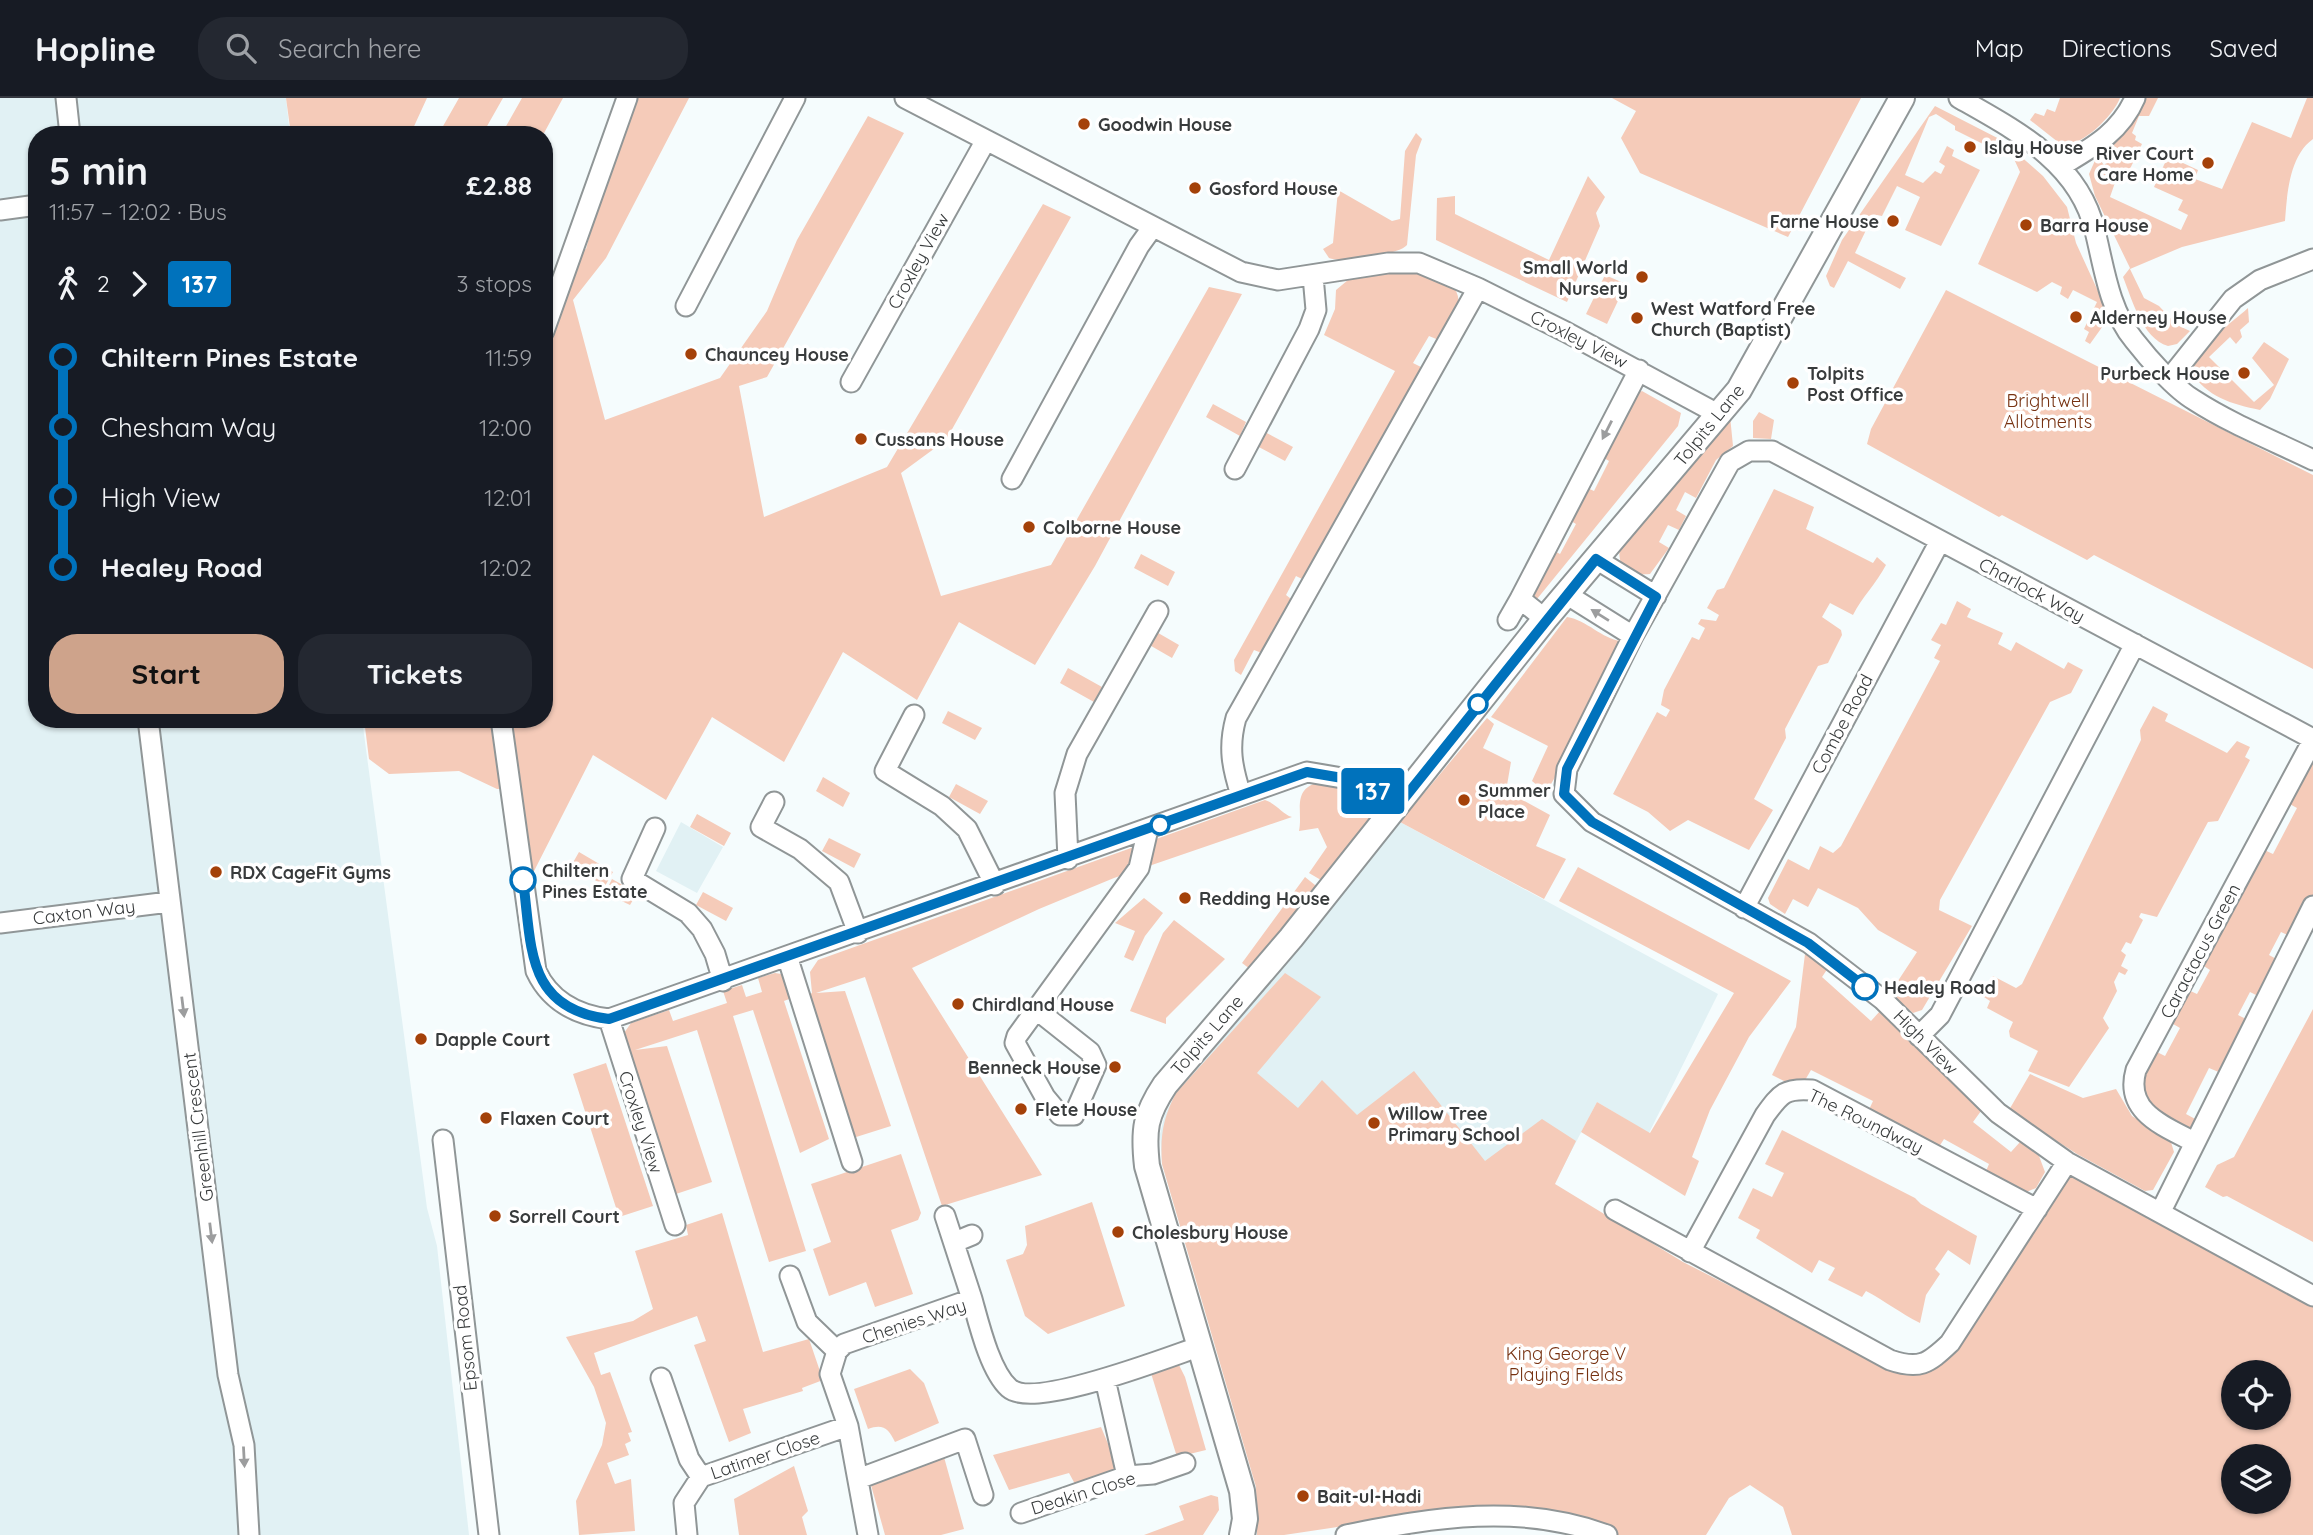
<!DOCTYPE html>
<meta charset="utf-8">
<style>
body{margin:0;font-family:Quicksand,sans-serif;background:#242831;color:#f1f3f6;height:100vh;display:flex;flex-direction:column;font-size:26px;white-space:nowrap}
*{box-sizing:border-box;margin:0}
p{font-size:23px;color:#9ea1a6}
.icon{flex:none;width:38px;height:38px;fill:none;stroke:currentColor;stroke-width:2;stroke-linecap:round;stroke-linejoin:round}
.map{position:relative;flex:1;overflow:hidden}
.drawer{position:absolute;left:28px;top:28px;width:525px;height:602px;display:flex;flex-direction:column;background:#171b24;border-radius:28px;box-shadow:0 2px 5px #0004}
.drawer>*{flex:none}
.badge{padding:0 14px;border-radius:5px;font-size:24px;line-height:46px}
.controls{position:absolute;left:2221px;top:1262px;display:grid;gap:14px}
.controls a{display:grid;place-items:center;width:70px;height:70px;border-radius:50%;background:#171b24;box-shadow:0 2px 5px #0004;font-size:35px}
.map>.badge{position:absolute;translate:-50% -50%;box-shadow:0 0 0 4px #fff}
.legs{display:flex;align-items:center;gap:10px;height:77px;padding:0 21px;font-size:23px}
.legs p{margin-inline-start:auto}
.overview{display:flex;align-items:center;justify-content:space-between;height:119px;padding:0 21px}
h1{font-size:38px;font-weight:700;line-height:52px}
.cta{display:flex;gap:14px;margin-top:auto;padding:14px 21px}
.cta a{flex:1;height:80px;border-radius:28px;background:#cea38b;color:#111;font-size:28px;font-weight:700;line-height:80px;text-align:center}
.cta a+a{background:#242831;color:#f1f3f6}
ul{padding:0 21px;list-style:none}
li{display:flex;align-items:center;gap:24px;height:70px;font-size:26px}
li i{display:grid;place-items:center;width:10px;height:100%;margin:0 9px;background:currentColor}
li i::after{content:'';width:18px;height:18px;margin:-9px;border:5px solid;border-radius:50%;background:#171b24}
li p{margin-inline-start:auto}
li:first-child i{background:linear-gradient(#0000 50%,currentColor 0)}
li:last-child i{background:linear-gradient(currentColor 50%,#0000 0)}
header{display:flex;align-items:center;gap:42px;box-sizing:border-box;height:98px;padding:0 35px;background:#171b24;border-bottom:2px solid #363941}
header strong{font-size:33px}
nav{display:flex;gap:38px;margin-inline-start:auto;font-size:24px}
.search{width:490px;height:63px;background:#242831;display:flex;align-items:center;gap:18px;box-sizing:border-box;padding:0 24px;border-radius:28px;color:#9ea1a6;font-size:26px}
.map>svg:first-child{display:block}
.built{fill:#e1f1f4}
.green{fill:#f5cbb9;fill-rule:evenodd}
.lines{fill:none;stroke-linecap:round;stroke-linejoin:round}
.minor-casing{stroke:#909697;stroke-width:23}
.major-casing{stroke:#909697;stroke-width:28}
.minor{stroke:#fff;stroke-width:19}
.major{stroke:#fff;stroke-width:24}
.oneway{fill:#9c9d9e}
.line-1-casing{stroke:#fff;stroke-width:16}
.line-1{stroke:#0072bc;stroke-width:10}
.poi-dot{fill:#a44109;stroke:#fff;stroke-width:2.5}
.stop-1-dot{fill:#fff;stroke:#0072bc;stroke-width:3.5}
.labels{text-anchor:middle;dominant-baseline:central;stroke-width:7;stroke-linejoin:round;paint-order:stroke}
.poi-label{font-size:18px;font-weight:bold;fill:#383b3c;stroke:#fff;text-anchor:start}
.street-label{font-size:18px;fill:#383b3c;stroke:#fff}
.park-label{font-size:18px;fill:#773211;stroke:#fff}
.stop-label{font-size:18px;font-weight:bold;fill:#383b3c;stroke:#fff;text-anchor:start}
</style>
<header>
<strong>Hopline</strong>
<div class="search"><svg class="icon" aria-label="search" viewBox="0 0 24 24"><circle cx="10" cy="10" r="6"/><path d="M15 15l6 6"/></svg>Search here</div>
<nav><a>Map</a><a>Directions</a><a>Saved</a></nav>
</header>
<div class="map">
<svg width="2313" height="1437" viewBox="0 0 2313 1437">
<rect width="100%" height="100%" fill="#f5fcfd"/>
<path class="built" d="M0 0H286L290 37H37V621H362L427 1110 437 1148 469 1437H0Z
M681 724 723 749 697 795 656 773Z
M1400 724 1718 896 1649 1035 1597 1004 1554 1086 1240 1328 1162 1066 1160 1036 1165 1016 1176 995Z"/>
<path class="green" d="M286 0H427L410 37H291Z
M459 0H503L482 37H438Z
M522 0H563L543 37H501Z
M637 0H689L606 160 573 202 605 322 720 280 767 213 797 142 868 18 904 35 767 279 739 288 764 419 887 369 1043 106 1071 119 946 342 901 375 941 498 1051 467 1209 189 1242 196 1095 468 1035 567 959 524 917 602 843 554 784 664 712 619 666 702 593 657 530 781 518 690 497 691 459 673 389 676 369 661 364 621H544V209L561 159 586 151 605 78Z
M1612 0H1861L1788 139 1640 75 1621 40 1636 13Z
M2060 0H2120C2113 18 2083 47 2063 48L2030 22 2035 15 2044 18 2047 11 2055 14Z
M2143 0H2158L2149 18H2139L2132 35 2136 38 2135 42 2142 46 2127 77 2119 73 2110 99 2181 132 2188 117 2178 112 2183 102 2154 89 2168 58 2198 72 2195 81 2222 91 2252 24 2291 40 2307 0H2313V41C2289 58 2287 97 2285 123L2182 149 2130 171 2144 200 2159 208 2177 227 2190 233 2177 246 2168 248C2142 240 2132 201 2123 179L2130 170 2095 98 2089 76 2097 58 2104 67 2118 56 2111 46Z
M1935 8 2013 48 2008 59 1988 42 1985 47 1955 32V28L1936 16 1929 19 1905 77 1923 85 1935 73 1941 76 1945 68 1939 64 1947 48 1954 52 1952 58 1980 72 1941 148 1905 132 1920 99 1897 88 1882 118 1877 117 1872 129 1868 128 1855 155 1906 180 1900 191 1848 163 1834 190 1830 188 1826 178 1842 142Z
M1416 35 1422 41 1416 57 1407 147C1399 157 1342 165 1329 160L1323 151 1333 145 1338 92 1392 123 1400 121 1405 53Z
M2018 56 2043 78 2067 109 2076 145 2113 226 2105 225 2090 246 2085 243 2089 234 2084 231 2097 204 2073 192 2068 201 2060 196 2062 189 2052 184 2037 194 1978 166 2020 74 2014 61Z
M1588 78 1605 99 1596 115 1600 128 1567 204 1436 142 1437 100 1455 98V116L1549 162Z
M1396 173C1415 174 1464 178 1458 207 1455 219 1446 232 1441 243L1429 238 1413 265 1425 271 1306 483 1296 478 1286 497 1295 504 1267 557 1254 552 1241 577 1235 573 1234 562 1395 273 1324 237 1335 211 1336 192 1348 182Z
M1605 177 1626 186 1607 226 1586 216Z
M1946 192 2313 377V571L2094 457 2087 462 2002 417 1999 419 1867 346 1871 331Z
M2248 210 2249 224 2240 232 2242 239 2236 246 2230 239 2209 259 2254 304 2274 287 2252 260 2264 244 2289 261 2270 301 2260 312C2232 306 2206 299 2191 273 2198 247 2228 228 2248 210Z
M1642 293 1681 315 1678 328 1537 501 1531 495 1549 450 1560 456 1576 426 1566 420 1583 388 1594 393 1609 363 1599 357 1629 299Z
M1213 306 1246 324 1240 338 1206 319Z
M1759 314 1774 322 1771 341 1753 340V323Z
M1730 318 1733 348 1716 362 1696 400 1685 394 1676 412 1686 418 1679 432 1668 427 1659 444 1669 450 1650 476C1632 478 1616 470 1620 450Z
M1263 333 1293 349 1285 363 1255 347Z
M1774 391 1814 409 1806 431 1873 465 1877 459 1886 467C1876 486 1862 499 1853 517L1830 505 1822 519 1841 532 1842 537 1828 565 1818 568 1785 631 1786 640 1754 701 1773 712 1749 752 1688 722 1670 733 1648 714 1613 696 1657 614 1666 619 1670 612 1661 607 1664 592 1692 539 1699 542 1705 530 1698 526 1701 521 1716 523 1719 517 1707 510 1717 492 1724 490Z
M1141 456 1175 474 1168 488 1134 470Z
M1957 503 1971 511 1967 519 2003 535 1998 546 2011 553 2016 544 2064 571 2068 564 2083 572 2071 595 2050 604 1940 802 1939 812 1972 828 1922 912 1913 915 1890 895 1917 854 1878 832 1858 810 1818 790 1808 809 1793 801 1785 816 1770 806 1768 800 1788 761 1809 772 1820 748 1833 755 1841 748 1940 563 1934 560 1941 547 1931 542 1941 525 1946 527Z
M1567 519C1587 522 1602 541 1621 543L1561 669 1551 686 1538 688 1532 683 1548 648 1491 619Z
M1153 532 1179 547 1172 560 1146 545Z
M1068 570 1102 589 1094 604 1060 585Z
M2153 608 2168 616 2165 623 2227 655 2237 643 2250 649 2245 659 2250 662 2218 723 2208 724 2157 819 2141 815 2139 819 2143 822 2131 846 2126 844 2121 853 2126 857 2121 868 2128 872 2125 877 2119 874 2114 884 2117 893 2103 920 2109 930 2069 989 2028 973 2038 953 2010 939 2009 933 2013 924 1987 910 1990 903 1984 899 1993 878 2016 890 2022 886 2141 642 2140 632Z
M948 613 982 630 975 642 942 625Z
M1487 620 1494 626 1483 650 1511 664 1506 693 1550 717 1536 748 1566 761 1544 801 1400 724Z
M2313 657V801L2292 839 2281 834 2269 857 2280 863 2260 899 2250 894 2238 917 2248 922 2221 975 2209 970 2186 1016 2197 1022 2194 1030 2184 1032 2144 1006 2140 977 2153 952 2165 958 2180 930 2168 923 2186 891 2197 896 2210 872 2199 865 2260 750 2273 756 2297 710 2284 703Z
M823 679 850 695 843 709 816 693Z
M1316 685 1341 686 1373 702 1376 712 1374 723 1326 785 1309 775 1327 749 1318 730 1299 733C1303 714 1292 693 1316 685Z
M956 686 988 703 980 716 949 699Z
M1265 702C1277 706 1282 716 1292 719L1114 780 1039 811 912 870 1042 1077 942 1108 865 879 816 895 845 893 891 1028 853 1040 808 897 812 895 810 874 818 862Z
M697 716 731 735 724 748 690 729Z
M829 740 861 756 854 770 822 753Z
M579 754 613 774 605 788 571 768Z
M1578 769 1791 883 1749 939 1710 1012 1692 1059 1699 1063 1685 1098 1581 1034 1597 1004 1650 1035 1734 895 1559 803Z
M1305 779 1320 791 1254 874 1242 865Z
M612 781 637 795 630 807 605 795Z
M703 794 733 810 726 823 696 807Z
M1144 800 1163 815 1145 838 1133 863 1124 859 1135 833 1115 825Z
M1174 822 1225 861 1166 920V926L1130 913 1163 835Z
M1805 856 1828 870 1822 879 1871 923 1880 913 1981 1013 1973 1024 2011 1054 2020 1044 2039 1058 2045 1074 2036 1090 2024 1095 1984 1078 1989 1066 1944 1041 1937 1052 1867 1016 1873 1003 1811 972 1804 984 1784 983 1772 977 1796 929Z
M775 875 788 877 797 898 784 903 829 1041 800 1055 753 912 733 918 806 1153 769 1164 697 932 635 952 667 948 712 1084 676 1096 624 935 631 925 669 912 673 923 727 905 723 893 742 887 746 899 762 894 758 880Z
M1285 875 1321 899 1257 975 1298 1010 1322 982 1357 1017 1414 973 1485 1063 1542 1021 1576 1043 1555 1086 1683 1164 1889 1269 1921 1272 2070 1076 2313 1205V1437H1792L1783 1409 1750 1387 1729 1400 1706 1437H1614L1575 1419 1535 1410 1431 1415 1284 1437H1257L1256 1389 1162 1066C1160 1038 1163 1020 1176 995ZM2233 1274H2278V1320H2233ZM2233 1358H2278V1404H2233Z
M2313 911V1144L2227 1098 2223 1099 2205 1089 2217 1067 2234 1059Z
M606 965 653 1108 619 1119 573 976Z
M2030 976 2083 1000 2116 991 2132 1018 2170 1041 2174 1054 2153 1092 2145 1093 2077 1056 2009 1012Z
M1782 1032 1915 1100 1921 1106 1977 1138 1970 1167 1948 1152 1935 1171 1940 1176 1926 1197 1920 1225C1900 1215 1885 1203 1866 1193L1862 1199 1828 1182 1835 1170 1819 1162 1812 1175 1756 1140 1760 1132 1738 1120 1753 1090 1772 1099 1784 1075 1765 1066Z
M901 1056 921 1115 918 1122 891 1132 913 1196 875 1209 866 1184 829 1198 813 1151 831 1144 811 1086Z
M1092 1104 1125 1208 1048 1236 1025 1218 1006 1162 1023 1156 1027 1147 1025 1128Z
M722 1115 763 1254 809 1241 823 1282 802 1290 803 1293 743 1311 751 1335 729 1344 694 1247 706 1243 697 1218 594 1255 601 1277 610 1274 632 1334 628 1335 631 1343 625 1346 629 1357 607 1365 615 1386 631 1381 635 1433 579 1437 576 1403 602 1347 606 1325 594 1289 566 1239 633 1223 653 1211 635 1153 688 1137 686 1127Z
M1174 1267H1179L1185 1279 1206 1352 1177 1359 1150 1272Z
M910 1271 924 1285 939 1325 895 1344C889 1331 883 1325 868 1331L854 1291Z
M1101 1329 1119 1372 1075 1386 1069 1375 1009 1392 993 1357Z
M944 1359 964 1431 941 1437H885L869 1380Z
M794 1368 808 1413 802 1419 807 1437H739L734 1401Z
M1211 1397 1218 1399 1219 1412 1203 1437H1144L1184 1422 1179 1408Z"/>
<g class="lines">
<g class="minor-casing">
<path id="minor" d="M66 0 70 37
M905 0 1241 174 1278 182 1388 165H1419L1478 190 1566 234 1718 316
M1959 0C2015 32 2079 64 2095 133 2104 169 2109 212 2134 242 2148 260 2175 291 2194 302 2231 326 2274 343 2313 362
M2061 68C2091 50 2120 35 2135 0
M0 112 37 107
M686 208 795 0
M544 233 627 0
M2170 280 2233 201 2260 182 2313 161
M851 284 986 42
M1235 371 1309 231 1316 212 1313 178
M1012 381 1139 148 1152 130
M1596 461 1656 498
M1566 496 1633 538
M1545 521 1520 501 1639 272
M1508 522 1520 501
M914 617 885 673 942 708 967 731 995 787
M148 621 228 1277 244 1347 249 1437
M501 621 536 873C550 903 576 917 609 921L1307 674 1354 682 1398 708
M2313 641 1772 353H1749L1730 364 1633 538 1567 671 1564 696 1592 724 1809 845 1883 902 1998 1015 2067 1064 2313 1198
M1241 697C1232 669 1228 649 1236 620L1478 190
M774 704 761 729 800 751 839 784 858 835
M655 730 632 781 688 815 702 831 715 856 723 883
M1068 761 1065 695 1077 656 1158 513
M1744 810 1940 443
M0 825 169 804
M788 861 852 1064
M1037 912 1090 954 1096 967 1074 1017H1060L1045 999 1015 945 1017 938 1139 770 1148 731
M609 921 675 1127
M1919 938 1940 917 2135 546
M443 1042 489 1437
M2194 1044C2164 1028 2124 1014 2136 972L2313 642
M1615 1112 1890 1262C1919 1272 1928 1266 1950 1245L2067 1064
M2161 1113 2313 808
M945 1118 972 1201
M955 1144 972 1137
M1690 1154 1765 1017C1781 995 1785 990 1812 992L2037 1111
M790 1178 807 1224 837 1253
M661 1280 689 1361 701 1379
M1105 1281 1127 1378
M858 1381 965 1341 983 1397
M1021 1415 1127 1378 1153 1376 1185 1365
M687 1437 684 1405 701 1379 848 1328
M868 1437 848 1328 830 1276 837 1253 844 1246 972 1201C979 1226 990 1273 1009 1290 1034 1312 1168 1259 1201 1248
M1346 1437C1436 1419 1519 1405 1607 1437"/>
</g>
<g class="major-casing">
<path id="major" d="M1242 1437 1245 1421 1242 1393 1147 1068C1143 1032 1145 1017 1165 987L1291 840 1545 521 1739 292 1902 0"/>
</g>
<use href="#minor" class="minor"/>
<use href="#major" class="major"/>
</g>
<defs><path id="oneway-solid" d="M-6-.8H1V-3.2L6.5 0L1 3.2V.8H-6Z" transform="scale(1.75)"/></defs>
<g class="oneway">
<use href="#oneway-solid" transform="translate(1607 332) rotate(117)"/>
<use href="#oneway-solid" transform="translate(1600 517) rotate(-148)"/>
<use href="#oneway-solid" transform="translate(183 909) rotate(83)"/>
<use href="#oneway-solid" transform="translate(211 1135) rotate(83)"/>
<use href="#oneway-solid" transform="translate(244 1359) rotate(87)"/>
</g>
<g class="lines">
<g class="line-1-casing">
<path id="line-1" d="M523 782C532 848 525 911 609 921L1307 674 1354 682 1398 708 1596 461 1656 499 1567 671 1564 696 1592 724 1808 845 1865 889"/>
</g>
<use href="#line-1" class="line-1"/>
</g>
<g class="poi-dot">
<circle cx="1084" cy="26" r="7"/>
<circle cx="1970" cy="49" r="7"/>
<circle cx="2208" cy="65" r="7"/>
<circle cx="1195" cy="90" r="7"/>
<circle cx="1893" cy="123" r="7"/>
<circle cx="2026" cy="127" r="7"/>
<circle cx="1642" cy="179" r="7"/>
<circle cx="2076" cy="219" r="7"/>
<circle cx="1637" cy="220" r="7"/>
<circle cx="691" cy="256" r="7"/>
<circle cx="2244" cy="275" r="7"/>
<circle cx="1793" cy="285" r="7"/>
<circle cx="861" cy="341" r="7"/>
<circle cx="1029" cy="429" r="7"/>
<circle cx="1464" cy="702" r="7"/>
<circle cx="216" cy="774" r="7"/>
<circle cx="1185" cy="800" r="7"/>
<circle cx="958" cy="906" r="7"/>
<circle cx="421" cy="941" r="7"/>
<circle cx="1115" cy="969" r="7"/>
<circle cx="1021" cy="1011" r="7"/>
<circle cx="486" cy="1020" r="7"/>
<circle cx="1374" cy="1025" r="7"/>
<circle cx="495" cy="1118" r="7"/>
<circle cx="1118" cy="1134" r="7"/>
<circle cx="1303" cy="1398" r="7"/>
</g>
<g class="stop-1-dot">
<circle cx="1478" cy="606" r="9"/>
<circle cx="1160" cy="727" r="9"/>
<circle cx="523" cy="782" r="12"/>
<circle cx="1865" cy="889" r="12"/>
</g>
<g class="labels">
<g class="poi-label">
<text x="1098" y="26">Goodwin House</text>
<text x="1984" y="49">Islay House</text>
<text x="2194" y="55" text-anchor="end">River Court<tspan x="2194" dy="21">Care Home</tspan></text>
<text x="1209" y="90">Gosford House</text>
<text x="1879" y="123" text-anchor="end">Farne House</text>
<text x="2040" y="127">Barra House</text>
<text x="1628" y="169" text-anchor="end">Small World<tspan x="1628" dy="21">Nursery</tspan></text>
<text x="1651" y="210">West Watford Free<tspan x="1651" dy="21">Church (Baptist)</tspan></text>
<text x="2090" y="219">Alderney House</text>
<text x="705" y="256">Chauncey House</text>
<text x="1807" y="275">Tolpits<tspan x="1807" dy="21">Post Office</tspan></text>
<text x="2230" y="275" text-anchor="end">Purbeck House</text>
<text x="875" y="341">Cussans House</text>
<text x="1043" y="429">Colborne House</text>
<text x="1478" y="692">Summer<tspan x="1478" dy="21">Place</tspan></text>
<text x="230" y="774">RDX CageFit Gyms</text>
<text x="1199" y="800">Redding House</text>
<text x="972" y="906">Chirdland House</text>
<text x="435" y="941">Dapple Court</text>
<text x="1101" y="969" text-anchor="end">Benneck House</text>
<text x="1035" y="1011">Flete House</text>
<text x="1388" y="1015">Willow Tree<tspan x="1388" dy="21">Primary School</tspan></text>
<text x="500" y="1020">Flaxen Court</text>
<text x="509" y="1118">Sorrell Court</text>
<text x="1132" y="1134">Cholesbury House</text>
<text x="1317" y="1398">Bait-ul-Hadi</text>
</g>
<g class="street-label">
<text transform="translate(918 163) rotate(-61)">Croxley View</text>
<text transform="translate(1579 241) rotate(27)">Croxley View</text>
<text transform="translate(1709 327) rotate(-51)">Tolpits Lane</text>
<text transform="translate(2032 492) rotate(28)">Charlock Way</text>
<text transform="translate(1842 626) rotate(-62)">Combe Road</text>
<text transform="translate(84 814) rotate(-7)">Caxton Way</text>
<text transform="translate(2200 853) rotate(-62)">Caractacus Green</text>
<text transform="translate(1207 937) rotate(-49)">Tolpits Lane</text>
<text transform="translate(1926 944) rotate(45)">High View</text>
<text transform="translate(1866 1023) rotate(26)">The Roundway</text>
<text transform="translate(641 1024) rotate(72)">Croxley View</text>
<text transform="translate(198 1029) rotate(-97)">Greenhill Crescent</text>
<text transform="translate(914 1223) rotate(-18)">Chenies Way</text>
<text transform="translate(465 1240) rotate(-96)">Epsom Road</text>
<text transform="translate(765 1357) rotate(-19)">Latimer Close</text>
<text transform="translate(1083 1395) rotate(-17)">Deakin Close</text>
</g>
<g class="park-label">
<text x="2048" y="302">Brightwell<tspan x="2048" dy="21">Allotments</tspan></text>
<text x="1566" y="1255">King George V<tspan x="1566" dy="21">Playing FIelds</tspan></text>
</g>
<g class="stop-label">
<text x="542" y="772">Chiltern<tspan x="542" dy="21">Pines Estate</tspan></text>
<text x="1884" y="889">Healey Road</text>
</g>
</g>
</svg>
<div class="controls">
<a><svg class="icon" aria-label="locate" viewBox="0 0 24 24"><circle cx="12" cy="12" r="6"/><path d="M12 2v4M12 18v4M2 12h4M18 12h4"/></svg></a>
<a><svg class="icon" aria-label="layers" viewBox="0 0 24 24"><path d="M12 4l9 5-9 5-9-5zM3 14l9 5 9-5"/></svg></a>
</div>
<b class="badge" style="left:1373px;top:693px;background:#0072bc;color:#fff">137</b>
<section class="drawer">
<div class="overview"><div><h1>5 min</h1><p>11:57 – 12:02 · Bus</p></div><b>£2.88</b></div>
<div class="legs"><svg class="icon" aria-label="walk" viewBox="0 0 24 24"><circle cx="13" cy="4" r="2"/><path d="M13 8l-2 6 4 7M11 14l-3 7M7 12l3-4h3l4 4"/></svg>2<svg class="icon" aria-label="forward" viewBox="0 0 24 24"><path d="M9 5l7 7-7 7"/></svg><b class="badge" style="background:#0072bc;color:#fff">137</b><p>3 stops</p></div>
<ul>
<li><i style="color:#0072bc"></i><b>Chiltern Pines Estate</b><p>11:59</p></li>
<li><i style="color:#0072bc"></i><span>Chesham Way</span><p>12:00</p></li>
<li><i style="color:#0072bc"></i><span>High View</span><p>12:01</p></li>
<li><i style="color:#0072bc"></i><b>Healey Road</b><p>12:02</p></li>
</ul>
<div class="cta"><a>Start</a><a>Tickets</a></div>
</section>
</div>
